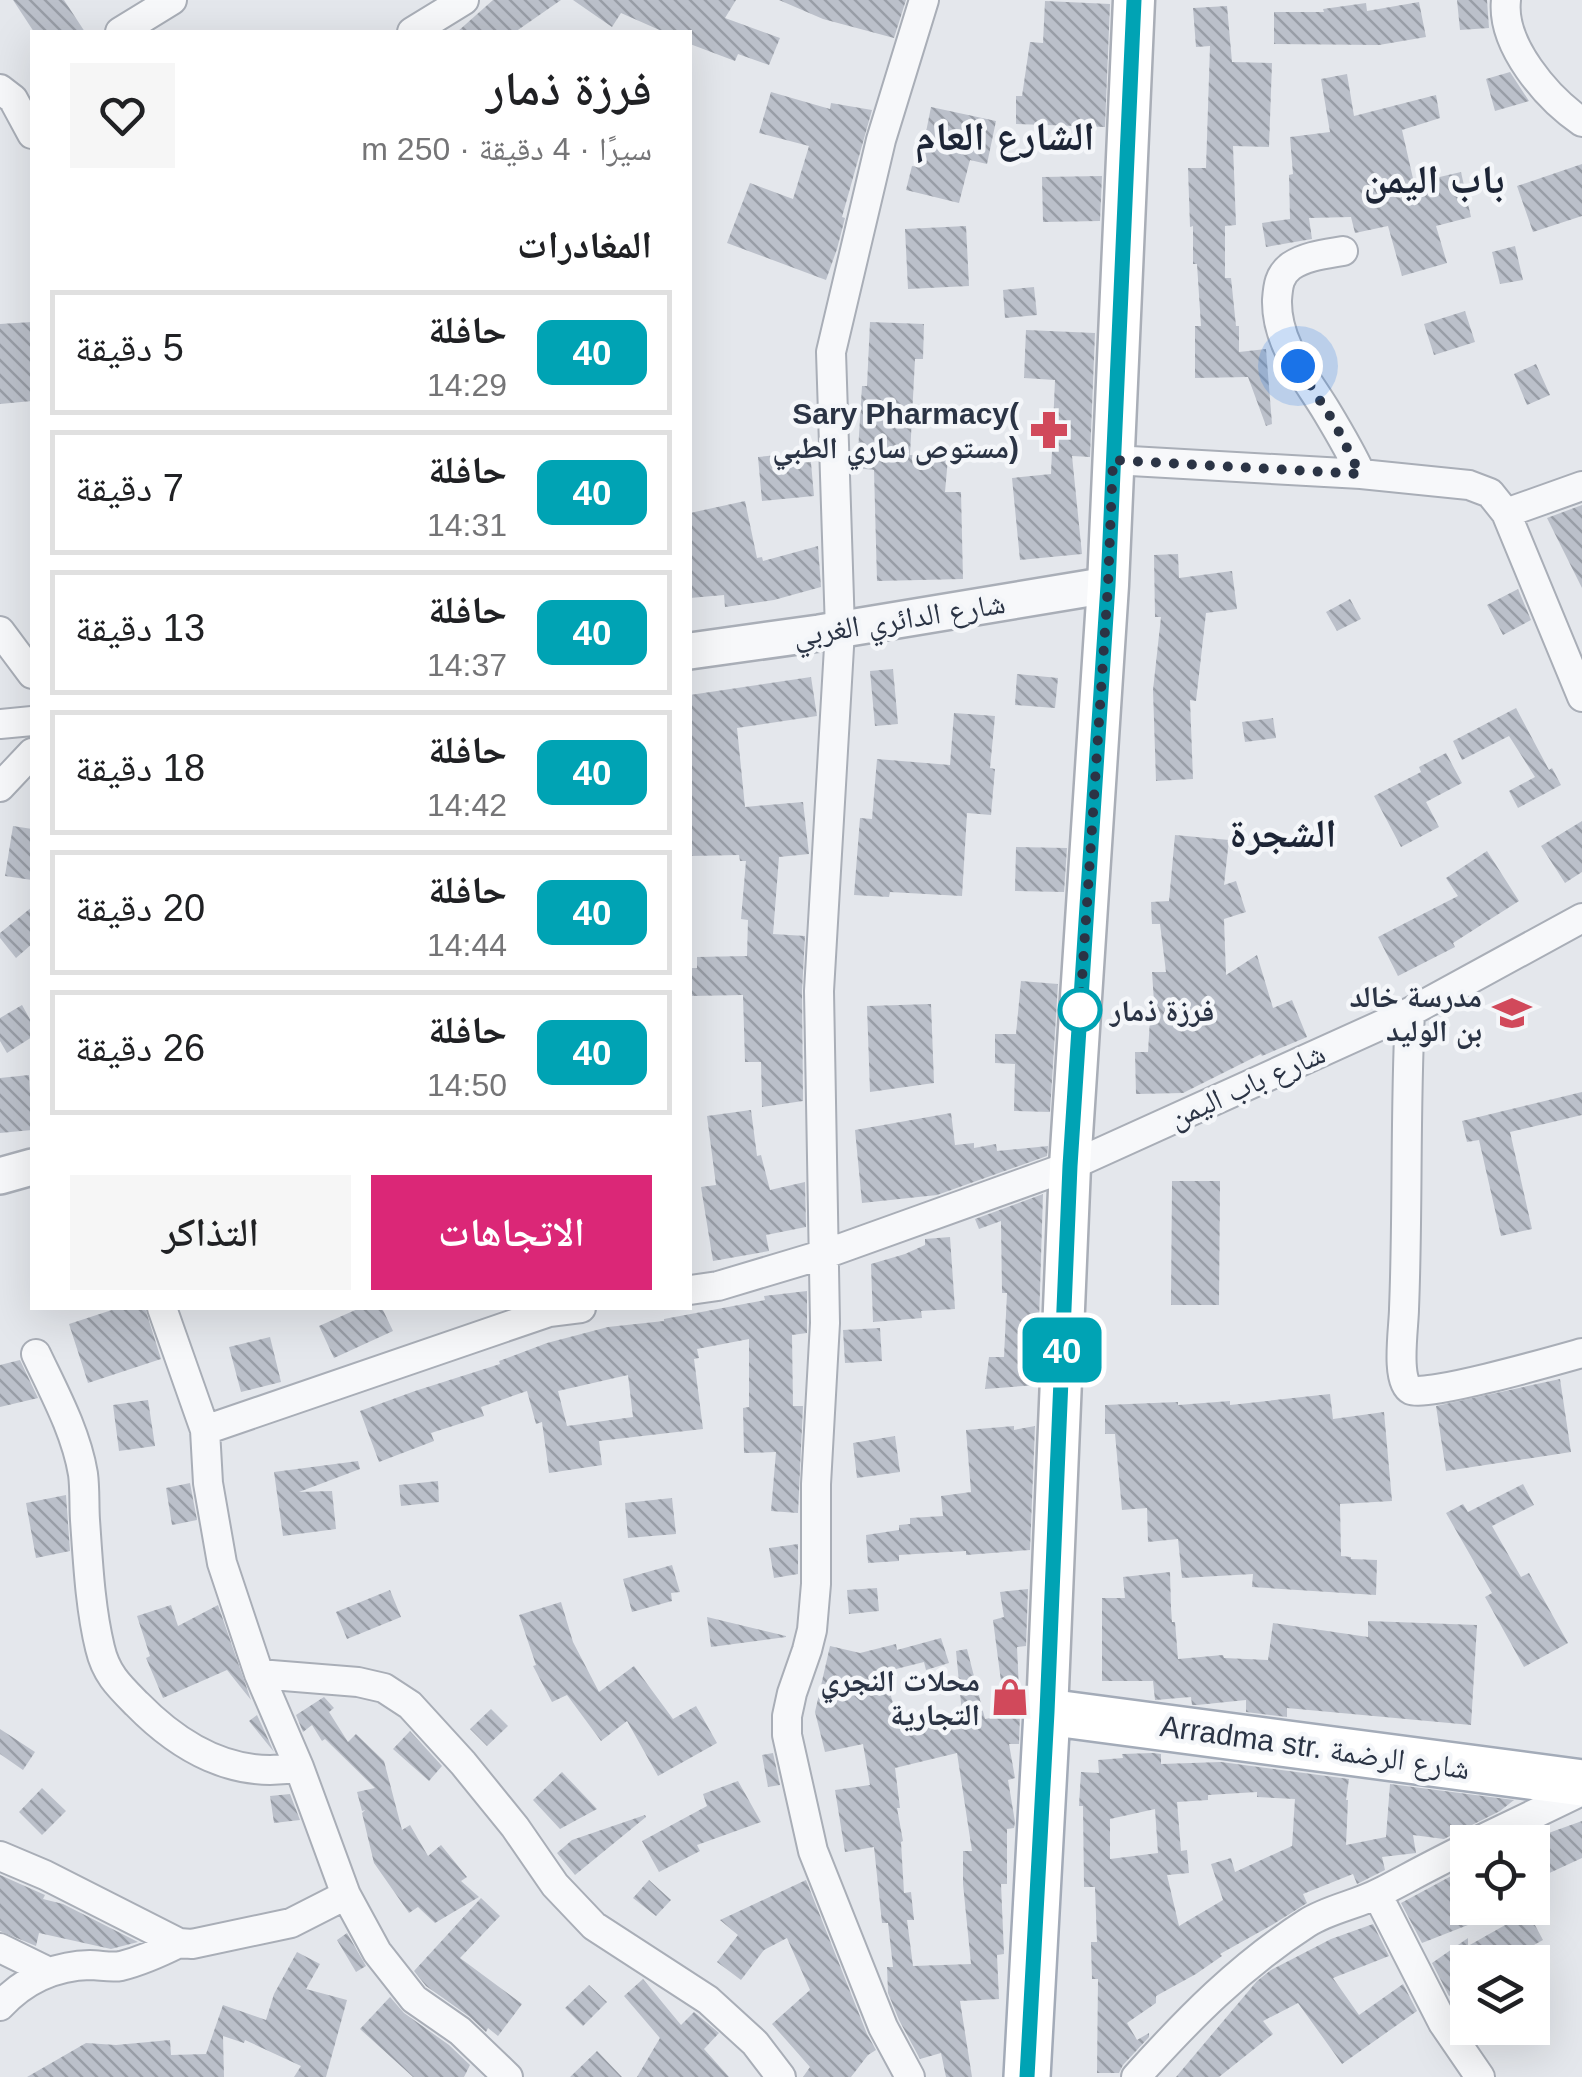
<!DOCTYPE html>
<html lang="ar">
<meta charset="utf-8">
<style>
body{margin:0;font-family:Arial,"Noto Naskh Arabic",sans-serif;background:#f6f6f6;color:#202124;direction:rtl;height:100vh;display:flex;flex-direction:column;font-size:38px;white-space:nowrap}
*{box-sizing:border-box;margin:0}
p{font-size:32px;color:#757577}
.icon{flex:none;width:55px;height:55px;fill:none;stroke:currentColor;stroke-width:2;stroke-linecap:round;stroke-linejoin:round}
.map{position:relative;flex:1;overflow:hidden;direction:ltr}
.side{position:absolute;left:30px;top:30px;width:662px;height:1280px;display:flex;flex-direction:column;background:#fff;border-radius:0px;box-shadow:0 10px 40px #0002;direction:rtl}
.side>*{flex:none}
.badge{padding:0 20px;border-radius:15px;font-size:35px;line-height:65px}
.buttons{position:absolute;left:1450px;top:1825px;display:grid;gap:20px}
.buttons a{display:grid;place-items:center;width:100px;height:100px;border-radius:0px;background:#fff;box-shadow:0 10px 40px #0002;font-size:50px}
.you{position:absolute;width:50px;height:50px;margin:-25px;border:8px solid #fff;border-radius:50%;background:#1a73e8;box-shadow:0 0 0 15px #1a73e833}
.map>.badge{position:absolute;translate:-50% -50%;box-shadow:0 0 0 5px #fff}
h2{padding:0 40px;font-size:38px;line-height:90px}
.round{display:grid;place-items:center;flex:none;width:105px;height:105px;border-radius:0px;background:#f6f6f6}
.overview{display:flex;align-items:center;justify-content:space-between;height:170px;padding:0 40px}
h1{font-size:48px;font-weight:600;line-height:75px}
.button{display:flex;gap:20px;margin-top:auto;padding:20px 40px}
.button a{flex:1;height:115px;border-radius:0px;background:#db2777;color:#fff;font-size:40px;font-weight:600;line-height:115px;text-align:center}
.button a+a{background:#f6f6f6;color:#202124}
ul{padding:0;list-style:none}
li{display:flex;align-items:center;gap:30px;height:125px;margin:0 20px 15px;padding:0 20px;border:5px solid #e0e0e0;border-radius:0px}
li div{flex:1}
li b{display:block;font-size:38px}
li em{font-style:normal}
li .badge{min-width:110px;font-weight:700;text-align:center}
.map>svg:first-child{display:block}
.building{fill:url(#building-back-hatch);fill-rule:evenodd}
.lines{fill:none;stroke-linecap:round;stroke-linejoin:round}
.minor-casing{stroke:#a9aeb7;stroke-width:32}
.tertiary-casing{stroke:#a9aeb7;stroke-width:40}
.secondary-casing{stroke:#a9aeb7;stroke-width:45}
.primary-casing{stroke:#a3abb8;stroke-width:50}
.minor{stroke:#f7f8fa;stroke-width:28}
.tertiary{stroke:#f7f8fa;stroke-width:35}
.secondary{stroke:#fff;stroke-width:40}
.primary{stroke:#fff;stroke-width:45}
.line-casing{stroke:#fff;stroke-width:22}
.line{stroke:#00a3b4;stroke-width:15}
.walk{stroke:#2b3445;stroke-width:10;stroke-dasharray:0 18}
.stop-dot{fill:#fff;stroke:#00a3b4;stroke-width:5}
.labels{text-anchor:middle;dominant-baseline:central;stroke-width:9;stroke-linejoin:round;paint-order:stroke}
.poi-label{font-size:30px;font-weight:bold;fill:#2b3445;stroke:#f4f6f9;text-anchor:end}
.street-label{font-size:30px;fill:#2b3445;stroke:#f4f6f9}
.stop-label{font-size:30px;font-weight:bold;fill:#2b3445;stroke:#f4f6f9;text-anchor:start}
.district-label{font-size:40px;font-weight:bold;fill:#1d2536;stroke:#f4f6f9}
</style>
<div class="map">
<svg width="1582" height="2077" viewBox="0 0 1582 2077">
<defs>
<pattern id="building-back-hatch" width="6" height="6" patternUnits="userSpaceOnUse" patternTransform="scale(2.5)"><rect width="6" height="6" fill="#bbc0ca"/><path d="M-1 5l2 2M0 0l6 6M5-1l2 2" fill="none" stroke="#989da6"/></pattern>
</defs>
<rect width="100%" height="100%" fill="#e4e7ec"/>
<path class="building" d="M13 0H64L85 32H34Z
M493 0H561L515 32H457Z
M573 0H736L725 18 780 38 769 65 738 54 735 61 690 44V32H664L621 13 612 27Z
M779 0H906L894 38 823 19Z
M1457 0H1487L1489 28 1460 30Z
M1045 1 1110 4 1105 127 1016 124V96H1022L1030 42 1043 43Z
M1419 2 1426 37 1379 45 1274 44V12H1324L1323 9 1366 3 1367 11Z
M1227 6 1232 62 1272 63 1269 147 1233 146 1236 225 1225 226V278H1231L1236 326H1239V352L1266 349 1272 424 1266 426 1248 377 1195 378V326H1201L1197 264H1193V226L1190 227 1188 168H1206L1210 46 1196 47 1193 8Z
M1510 72 1529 101 1495 111 1486 79Z
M1347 74 1354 116 1436 95 1440 118 1402 130 1414 183 1461 172 1471 217 1436 226 1447 263 1402 276 1388 226 1355 233 1351 217 1309 218 1312 239 1266 247 1262 223 1290 219 1289 175 1293 174 1290 137 1330 132 1321 79Z
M771 92 830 109 831 103 872 110 842 217 845 218 837 249 826 280 727 243 750 183 793 199 809 146 759 133Z
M931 107 996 121 987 164 970 160 959 203 906 190 912 166 919 167Z
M1582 164V216L1533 232 1517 186Z
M1102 176 1100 221 1043 222 1042 177Z
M966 226 969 286 908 289 905 229Z
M1515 246 1523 280 1500 284 1492 252Z
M1034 287 1037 315 1005 318 1003 290Z
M1465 311 1475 342 1434 355 1424 324Z
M32 322V401L0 404V324Z
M870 322 924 324 923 359H915L910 455 948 458 945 492H961L963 579 877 581 874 470 857 468 862 386H867Z
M1026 330 1095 333 1090 457 1072 456 1082 554 1020 560 1012 478 1051 474 1055 380 1024 378Z
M1536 364 1550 395 1527 405 1514 374Z
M810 452 814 496 762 501 758 457Z
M745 501 757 558 762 557 763 561 818 546 821 587 774 600 725 607 724 595 690 598V513Z
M1582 505V588L1547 518Z
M1178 554 1179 578 1232 571 1237 609 1206 613 1196 701 1190 700 1193 779 1156 781 1153 690 1161 617H1155L1154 555Z
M1518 589 1531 620 1503 635 1487 605Z
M1350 599 1361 619 1337 631 1326 612Z
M893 669 898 724 875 726 870 671Z
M1017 674 1058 678 1055 708 1015 705Z
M811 677 817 716 737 728 745 807 803 802 809 854 779 857 773 934 805 936 802 991 803 1101 762 1107 761 1062H745L743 995 690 996V968H697V957L747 956 748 920 741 919 746 861H740L739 855 690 856V695Z
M1516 708 1549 770 1552 768 1561 785 1518 808 1509 791 1535 777 1509 736 1462 760 1453 741Z
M954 713 995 716 990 768 995 769 991 815 967 813 962 896 890 892 889 897 854 895 860 818 872 819 877 759 950 765Z
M1273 718 1276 738 1245 742 1242 722Z
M1446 753 1462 783 1426 802 1439 827 1401 847 1374 796 1421 772 1419 767Z
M1582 821V872L1565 883 1541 846Z
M13 826 32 829V880L5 876Z
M1175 835 1229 840 1224 885 1236 881 1246 912 1224 919 1226 975 1257 955 1273 1008 1292 1000 1307 1037 1262 1056 1261 1054 1183 1093 1136 1094 1135 1052H1148L1151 1002H1154L1152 972H1166L1160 924H1152L1151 902 1169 901Z
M1016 847 1067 848 1064 892 1015 891Z
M1487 851 1519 901 1453 943 1455 947 1398 976 1378 937 1458 896 1446 878Z
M32 907V944L16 958 0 938V933Z
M1021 981 1058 984 1050 1112 1014 1111 1015 1064 995 1063V1034H1016Z
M931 1004 934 1083 870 1092 867 1006Z
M22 1005 32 1023V1037L7 1053 0 1041V1018Z
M29 1075 32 1130 0 1133V1078Z
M1582 1092V1115L1510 1132 1532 1229 1501 1236 1479 1140 1467 1142 1462 1121Z
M751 1110 757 1156 761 1155 770 1190 805 1182 806 1227 766 1235 769 1251 713 1261 701 1187 716 1185 707 1116Z
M951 1113 955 1145 974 1143V1148L996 1144 997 1151 1048 1146 1047 1156 937 1195 862 1203 855 1130Z
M1172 1181H1220L1219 1305H1171Z
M1043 1194 1037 1385 985 1389 989 1357H1004L1007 1293H1002L1001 1221 979 1229 975 1219Z
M950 1237 955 1309 921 1311 922 1318 873 1322 871 1264 905 1254 925 1245V1239Z
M807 1291V1333L792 1335 793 1406H803L798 1513 771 1511 776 1452 744 1453 743 1408 749 1407V1339L697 1349 699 1358 694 1359 703 1429 599 1441 602 1465 549 1473 542 1422 536 1424 527 1391 481 1407 484 1416 431 1433 434 1441 379 1462 360 1411 415 1391 500 1364 499 1361 547 1343 608 1327 664 1321V1319L765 1300 764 1296ZM628 1375 633 1417 567 1426 558 1391Z
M118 1308H145L161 1359 88 1383 69 1324Z
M360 1308H382L393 1331 334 1358 319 1326Z
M880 1328 882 1361 845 1363 843 1330Z
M270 1337 281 1382 241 1392 229 1347Z
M20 1360 38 1398 0 1407V1365Z
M1560 1379 1571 1452 1446 1471 1436 1406Z
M1330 1394 1333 1419 1384 1412 1392 1501 1340 1504 1341 1556 1351 1557V1559L1377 1560 1376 1595 1252 1587 1253 1574 1182 1578 1178 1539 1148 1542 1147 1508 1122 1510 1115 1434H1105V1405L1178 1402V1405L1230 1401V1405Z
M148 1400 155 1446 119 1451 113 1405Z
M1014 1426V1430L1035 1426 1030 1550 966 1555V1551L899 1555V1561L868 1563 866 1535 899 1530V1525L910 1524V1518L943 1516 941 1496 971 1492 966 1430Z
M895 1436 900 1472 857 1478 853 1443Z
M358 1461 360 1469 299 1492 332 1491 336 1529 283 1536 274 1472Z
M438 1481 439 1502 401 1506 399 1485Z
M190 1483 197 1520 172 1525 166 1488Z
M1523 1484 1534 1505 1492 1526 1521 1577 1529 1573 1568 1643 1524 1667 1485 1597 1492 1593 1446 1513 1463 1504 1468 1512Z
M66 1495 70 1551 36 1558 26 1503Z
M672 1498 676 1534 628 1538 625 1503Z
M798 1544V1574L774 1578 769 1548Z
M672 1565 680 1592 671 1593 672 1601 632 1612 623 1579Z
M1170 1572 1171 1608 1172 1622H1175L1178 1659 1223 1655 1224 1658 1268 1660 1273 1623 1368 1637V1621L1477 1625 1471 1725 1287 1708V1717L1246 1712V1700L1197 1705H1192L1191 1697 1155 1700 1153 1681H1102V1598H1125L1123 1577Z
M877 1588 879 1611 849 1614 847 1590Z
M1028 1589 1026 1646 1017 1647 1020 1711 1005 1712 993 1620 1004 1617 1000 1592Z
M390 1590 401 1617 347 1639 336 1612Z
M561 1602 573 1642 599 1692 634 1666 673 1719 696 1706 717 1743 658 1776 627 1721 601 1741 567 1695 552 1702 533 1666 536 1665 519 1615Z
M171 1605 178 1626 218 1605 251 1700 227 1670 163 1698 146 1658 150 1656 137 1616Z
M707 1617 786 1636V1637L711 1647Z
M941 1638 949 1663 926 1670 924 1662 884 1672 901 1731 920 1727 963 1724 956 1651 967 1649 985 1719 1020 1712 1019 1744H1009L1015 1778 1008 1780 1015 1822 1014 1828 1007 1829V1884H1001L1004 1954 997 1955 999 1999 960 2001 972 2077H946L941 2053 920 2059 899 2020 888 1993 887 1967H893L888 1923H882L874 1847 845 1852 835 1790 870 1785 863 1744 825 1752 815 1712 830 1646 860 1653 896 1644 897 1650ZM957 1753 972 1851H963V1884L971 1964 913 1966 907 1920H914L911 1892 904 1893 901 1842 903 1841 897 1808H900L895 1768Z
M324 1697 334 1708 329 1712 348 1742 356 1734 384 1761 402 1830 410 1825 428 1856 441 1845 467 1877 461 1881 479 1897 435 1923 418 1907 409 1913 374 1863 362 1813 365 1810 362 1811 357 1792 375 1788 325 1739 322 1741 312 1725 303 1732 296 1715Z
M491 1709 508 1726 487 1746 470 1729Z
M257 1715 274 1752 249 1721Z
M0 1729 35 1752 23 1770 0 1754Z
M410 1731 442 1766 429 1781 393 1749Z
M773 1753 780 1785 768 1787 762 1755Z
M1153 1753 1161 1754V1764L1221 1762 1349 1779 1346 1800H1348L1346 1845 1386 1837 1390 1784 1514 1800 1500 1811 1444 1839 1413 1835 1416 1853 1382 1857 1385 1870 1357 1884 1353 1874 1303 1894 1307 1903 1272 1925 1220 1954 1222 1956 1196 1974 1156 1996V2003L1127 2023 1137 2040 1149 2033V2037L1123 2065 1119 2073H1097L1098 1979H1092L1091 1942H1097L1095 1887H1084L1083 1806H1079L1081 1772 1099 1773 1098 1760 1123 1758 1122 1754ZM1257 1792V1797L1295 1799 1292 1846 1235 1872 1231 1858 1211 1864 1223 1900 1179 1926 1167 1875 1189 1873 1187 1850 1181 1851 1177 1802 1208 1800V1795ZM1155 1809 1158 1853 1110 1859V1819Z
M562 1772 597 1809 560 1829 533 1800Z
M738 1781 761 1822 697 1845 700 1851 659 1872 642 1841 707 1806 703 1794Z
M42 1788 66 1811 42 1835 19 1812Z
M290 1794 300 1820 274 1823 270 1796Z
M645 1815 646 1817 575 1875 557 1853 572 1840Z
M1582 1821V1858L1545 1875 1532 1848V1842L1529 1840Z
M1468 1867V1925L1422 1943 1401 1903Z
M0 1875 45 1895 43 1899 63 1904 138 1942 111 1949 39 1933 36 1946 0 1931Z
M649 1880 671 1900 656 1916 633 1898Z
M806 1880 867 2034 876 2050 868 2055 851 2077H803L810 2067 772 2024 810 1990 787 1938 764 1950 741 1980 717 1962 738 1935 720 1920Z
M481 1898 500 1916 460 1958 522 2004 498 2036 488 2028 486 2032 470 2017 426 1986 414 1971Z
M1528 1912 1543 1940 1503 1962H1468V1987L1449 1996 1432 1963 1468 1938V1946Z
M1373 1924 1389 1956 1333 1978 1359 2015 1403 1984 1417 2011 1342 2064 1298 2003 1263 2021 1273 2034 1219 2077H1176L1257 1981 1271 1970 1331 1939Z
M347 1933 366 1966 356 1972 337 1940Z
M297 1952 320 1964 306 1989 347 2000 326 2077H294L301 2066 245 2040 244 2043 223 2036 224 2077H27L86 2043 116 2045 170 2040 171 2055 206 2054 223 2005 266 2020 274 1994Z
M643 1979 681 2025 694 2012 719 2033 704 2049 729 2077H637L660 2038 624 1996Z
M589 1985 607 2002 583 2026 565 2008Z
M390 1997 404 2013 449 2045 470 2065 464 2077H413L360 2029Z
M597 2051 622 2077H570Z"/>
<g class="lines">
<g class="minor-casing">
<path id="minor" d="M1506 0C1501 45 1547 98 1582 122
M120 32 172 0
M412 32 464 0
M0 89 13 99 32 134
M1343 251C1326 254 1306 256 1291 266 1279 275 1278 286 1277 300 1276 344 1306 377 1327 412 1339 432 1351 452 1361 474
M1113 460 1361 474 1469 485 1490 493 1506 513 1582 697
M1506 513 1582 486
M0 631 32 674
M0 724 32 721
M0 787 32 753
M1410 1012C1405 1111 1408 1210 1404 1309 1404 1326 1395 1382 1411 1390 1428 1397 1557 1360 1582 1353
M690 1290 718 1286 825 1254 1070 1166 1410 1012 1582 918
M162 1308 205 1430 208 1483 222 1563 259 1674 299 1767 346 1895 377 1952 414 1999 460 2031 508 2077
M36 1354C54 1392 76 1432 83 1474 85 1489 84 1505 85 1520 88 1562 90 1607 100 1648 106 1674 119 1686 137 1704 180 1748 235 1780 299 1767
M205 1430 549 1312 581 1308
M259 1674 358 1682 384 1688 410 1705 463 1763 515 1827 555 1885 594 1926 708 2000 755 2043 781 2077
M1476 1842 1582 1791
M0 1856 45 1875 179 1943 192 1944 291 1923 346 1895
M1377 1894 1443 2023 1480 2077
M0 1948 47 1971
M0 2006C24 1980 54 1966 90 1965 100 1965 111 1968 121 1966 141 1961 161 1952 179 1943
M910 2077 883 2027 813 1851 787 1735V1716L792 1693 807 1650 812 1630 816 1584V1484L825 1323 819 991 840 630 831 352 881 140 924 0
M1136 2077C1189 2018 1240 1966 1307 1923 1329 1909 1356 1905 1379 1893 1408 1878 1437 1862 1468 1847"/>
</g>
<g class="tertiary-casing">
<path id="tertiary" d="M690 651 819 633 1108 585
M0 1176 32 1167"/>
</g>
<g class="secondary-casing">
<path id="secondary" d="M1047 1712 1070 1166 1108 585 1134 0"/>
</g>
<g class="primary-casing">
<path id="primary" d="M1027 2077 1047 1712 1582 1783"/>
</g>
<use href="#minor" class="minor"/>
<use href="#tertiary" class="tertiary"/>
<use href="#secondary" class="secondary"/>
<use href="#primary" class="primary"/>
</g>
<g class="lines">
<g class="line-casing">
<path id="line" d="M1027 2077 1047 1712 1070 1166 1108 585 1134 0"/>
</g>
<use href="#line" class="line"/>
<path class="walk" d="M1080 1010 1108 585 1113 460 1360 474 1335 424 1298 366"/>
</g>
<defs>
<g id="pharmacy-bare" transform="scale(3)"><path d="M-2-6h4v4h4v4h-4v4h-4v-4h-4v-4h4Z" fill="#d1495b" stroke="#f4f6f9" stroke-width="2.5" paint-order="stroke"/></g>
<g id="school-bare" transform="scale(3)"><path d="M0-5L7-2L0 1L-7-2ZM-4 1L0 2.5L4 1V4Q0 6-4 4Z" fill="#d1495b" stroke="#f4f6f9" stroke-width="2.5" paint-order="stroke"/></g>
<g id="shop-bare" transform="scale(3)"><path d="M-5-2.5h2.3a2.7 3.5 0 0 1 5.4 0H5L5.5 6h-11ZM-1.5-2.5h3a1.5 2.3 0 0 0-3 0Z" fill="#d1495b" stroke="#f4f6f9" stroke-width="2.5" paint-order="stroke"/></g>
</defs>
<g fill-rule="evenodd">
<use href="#pharmacy-bare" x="1049" y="430"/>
<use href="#school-bare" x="1512" y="1013"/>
<use href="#shop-bare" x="1010" y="1697"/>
</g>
<circle class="stop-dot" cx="1080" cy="1010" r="20"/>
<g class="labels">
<g class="poi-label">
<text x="1019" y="413">Sary Pharmacy(<tspan x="1019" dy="34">مستوص ساري الطبي)</tspan></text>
<text x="1482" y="996">مدرسة خالد<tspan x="1482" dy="34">بن الوليد</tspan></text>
<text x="980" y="1680">محلات النجري<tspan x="980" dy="34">التجارية</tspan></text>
</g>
<g class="street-label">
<text transform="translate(899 619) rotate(-9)">شارع الدائري الغربي</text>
<text transform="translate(1247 1085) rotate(-24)">شارع باب اليمن</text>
<text transform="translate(1315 1747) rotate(8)">Arradma str. شارع الرضمة</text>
</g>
<g class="stop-label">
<text x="1110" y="1010">فرزة ذمار</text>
</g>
<g class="district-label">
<text x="1005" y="136">الشارع العام</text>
<text x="1434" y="179">باب اليمن</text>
<text x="1283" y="833">الشجرة</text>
</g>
</g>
</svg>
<div class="buttons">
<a><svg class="icon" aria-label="locate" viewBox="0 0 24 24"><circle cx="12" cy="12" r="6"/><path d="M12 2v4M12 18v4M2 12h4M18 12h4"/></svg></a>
<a><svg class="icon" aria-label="layers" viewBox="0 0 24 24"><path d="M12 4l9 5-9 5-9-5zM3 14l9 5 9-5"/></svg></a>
</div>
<div class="you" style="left:1298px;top:366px"></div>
<b class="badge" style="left:1062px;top:1350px;background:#00a3b4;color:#fff">40</b>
<section class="side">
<div class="overview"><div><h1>فرزة ذمار</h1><p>سيرًا · 4 دقيقة · 250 m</p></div><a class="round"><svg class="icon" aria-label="heart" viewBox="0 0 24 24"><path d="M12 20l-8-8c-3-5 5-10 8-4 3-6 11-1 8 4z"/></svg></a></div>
<h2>المغادرات</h2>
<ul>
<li><span class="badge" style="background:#00a3b4;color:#fff">40</span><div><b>حافلة</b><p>14:29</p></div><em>5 دقيقة</em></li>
<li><span class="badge" style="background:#00a3b4;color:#fff">40</span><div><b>حافلة</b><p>14:31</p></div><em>7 دقيقة</em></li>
<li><span class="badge" style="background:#00a3b4;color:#fff">40</span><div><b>حافلة</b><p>14:37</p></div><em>13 دقيقة</em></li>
<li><span class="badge" style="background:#00a3b4;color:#fff">40</span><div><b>حافلة</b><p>14:42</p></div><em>18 دقيقة</em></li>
<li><span class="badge" style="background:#00a3b4;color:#fff">40</span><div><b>حافلة</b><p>14:44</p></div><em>20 دقيقة</em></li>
<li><span class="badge" style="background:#00a3b4;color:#fff">40</span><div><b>حافلة</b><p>14:50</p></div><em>26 دقيقة</em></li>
</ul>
<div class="button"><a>الاتجاهات</a><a>التذاكر</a></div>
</section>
</div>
